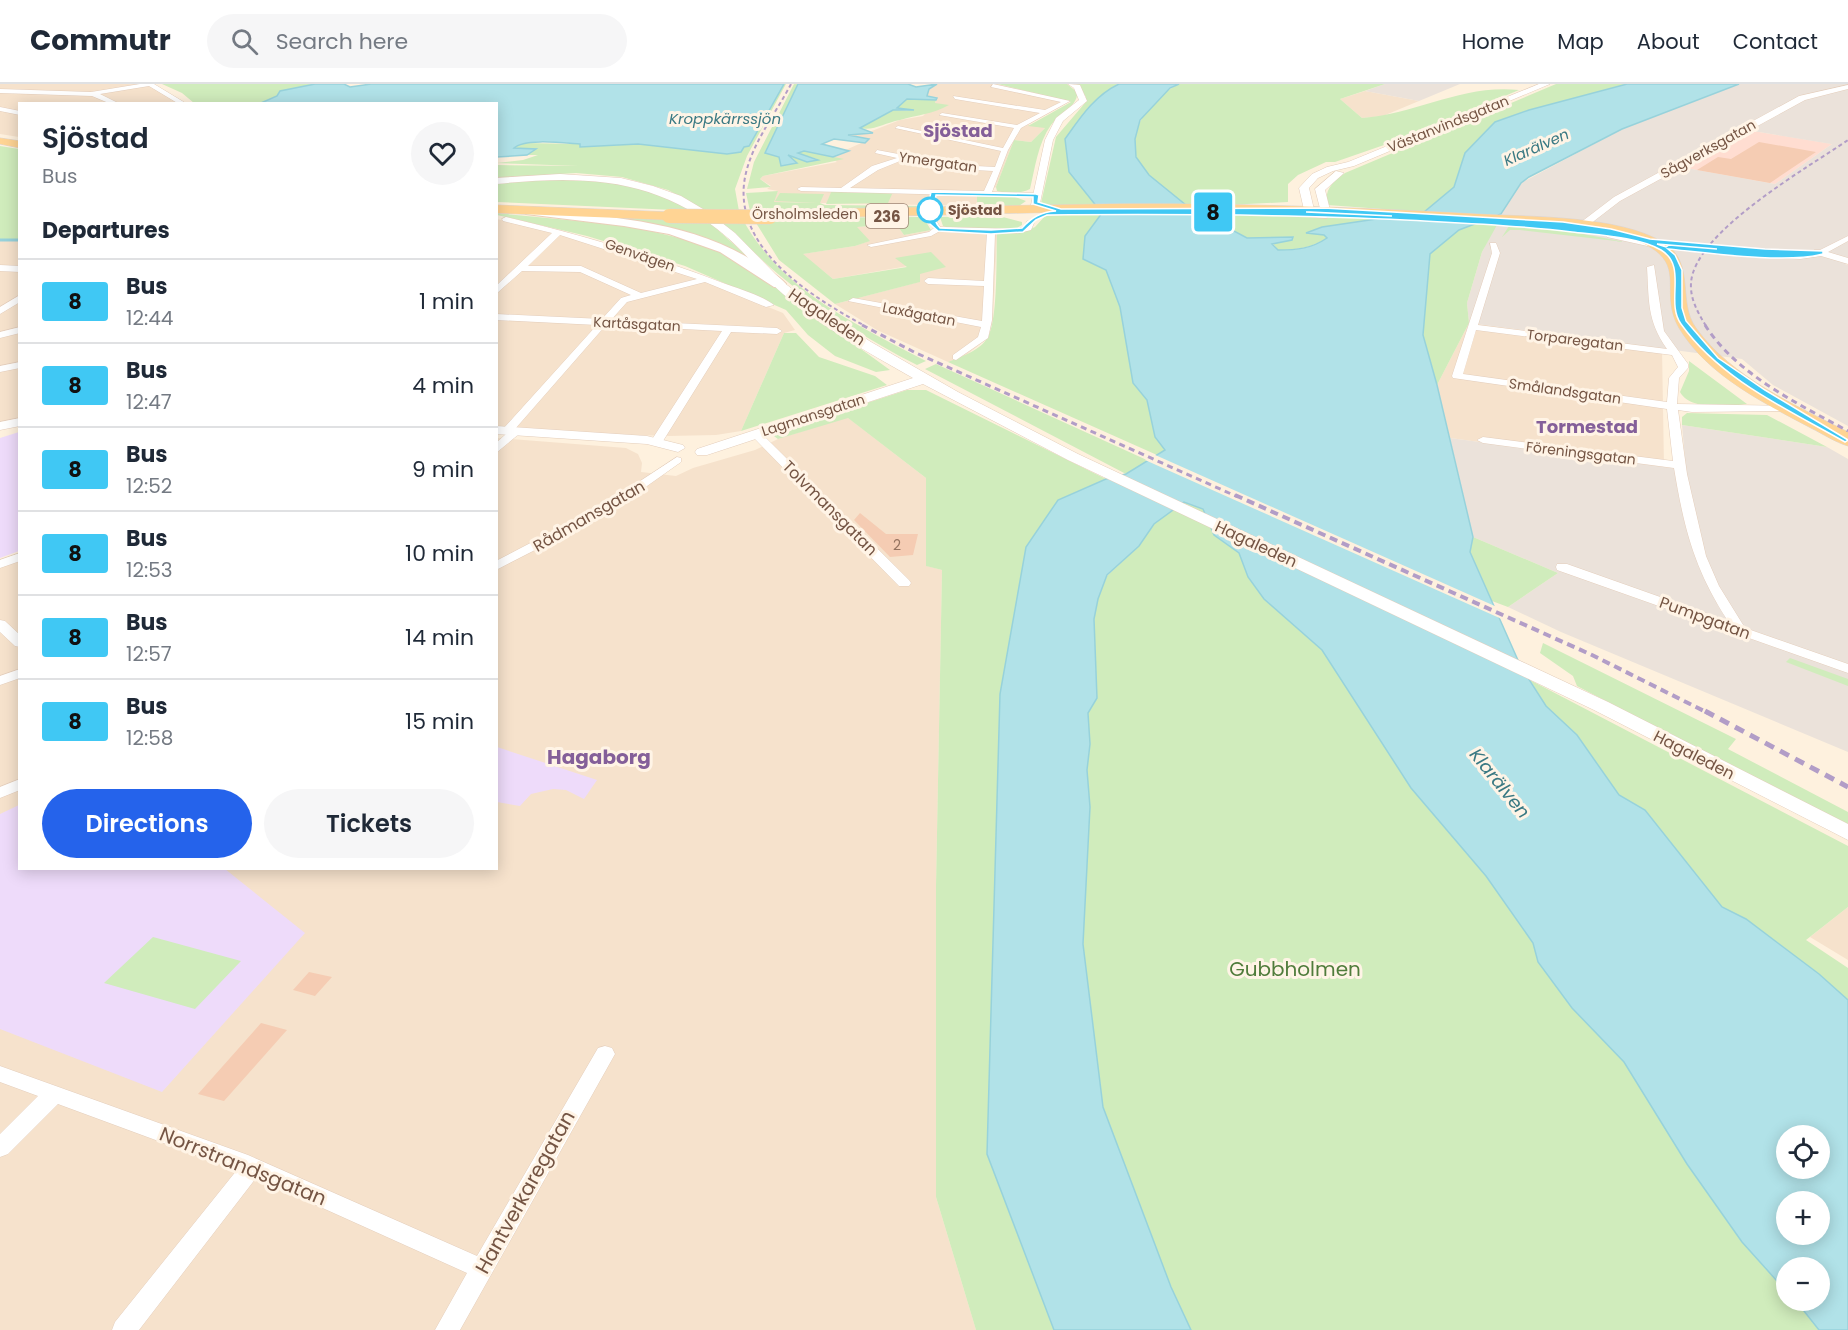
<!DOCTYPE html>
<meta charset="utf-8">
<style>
body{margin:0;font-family:Poppins,sans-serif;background:#f6f6f7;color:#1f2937;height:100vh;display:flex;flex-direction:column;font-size:22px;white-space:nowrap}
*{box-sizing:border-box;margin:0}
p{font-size:20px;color:#747a83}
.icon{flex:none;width:33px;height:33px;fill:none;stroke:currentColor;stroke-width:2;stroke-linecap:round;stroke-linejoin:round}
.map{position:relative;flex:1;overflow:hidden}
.sheet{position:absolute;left:18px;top:18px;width:480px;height:768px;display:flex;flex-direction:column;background:#fff;border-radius:0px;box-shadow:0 3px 15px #0003}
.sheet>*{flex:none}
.badge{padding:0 12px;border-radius:4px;font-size:21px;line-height:39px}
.controls{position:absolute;left:1776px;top:1041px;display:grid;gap:12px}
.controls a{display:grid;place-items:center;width:54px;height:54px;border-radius:50%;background:#fff;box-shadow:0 3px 15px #0003;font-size:30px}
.map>.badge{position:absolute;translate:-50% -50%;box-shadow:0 0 0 3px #fff}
h2{padding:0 24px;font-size:22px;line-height:54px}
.round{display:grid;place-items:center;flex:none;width:63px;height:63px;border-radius:32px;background:#f6f6f7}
.headline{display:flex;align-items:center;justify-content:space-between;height:102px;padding:0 24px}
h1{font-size:28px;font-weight:600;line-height:45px}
.action{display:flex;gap:12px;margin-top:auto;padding:12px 24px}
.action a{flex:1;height:69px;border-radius:36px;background:#2563eb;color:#fff;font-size:24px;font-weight:600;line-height:69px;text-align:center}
.action a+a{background:#f6f6f7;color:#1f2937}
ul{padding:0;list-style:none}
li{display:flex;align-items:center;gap:18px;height:84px;padding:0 24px;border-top:2px solid #e0e1e3}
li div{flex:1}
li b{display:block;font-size:22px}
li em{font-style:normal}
li .badge{min-width:66px;font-weight:700;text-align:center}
header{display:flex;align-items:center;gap:36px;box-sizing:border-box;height:84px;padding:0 30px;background:#fff;border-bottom:2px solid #e0e1e3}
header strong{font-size:28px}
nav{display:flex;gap:33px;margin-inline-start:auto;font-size:21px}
.search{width:420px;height:54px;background:#f6f6f7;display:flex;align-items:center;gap:15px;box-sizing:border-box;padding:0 21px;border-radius:33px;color:#747a83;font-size:22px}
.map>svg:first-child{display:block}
.residential{fill:#f6e2cc}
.commercial{fill:#ffddd1}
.industrial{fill:#ebe2da;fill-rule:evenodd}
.education{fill:#eedbfa}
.green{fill:#d0ecbc}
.water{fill:#b1e2e8;stroke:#97d2db;stroke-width:1.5;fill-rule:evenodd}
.pier{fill:#fef1de}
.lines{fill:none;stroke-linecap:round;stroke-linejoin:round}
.stream{stroke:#97d2db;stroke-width:3}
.building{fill:#f5ccb3}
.minor-casing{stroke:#e4cebc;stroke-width:1}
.tertiary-casing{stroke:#e4cebc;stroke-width:1}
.secondary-casing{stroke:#eacfb9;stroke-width:2}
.primary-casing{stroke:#ded6d2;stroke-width:1}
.minor{fill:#fff;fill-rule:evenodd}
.tertiary{fill:#fff;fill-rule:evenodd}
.secondary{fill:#fff;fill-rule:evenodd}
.primary{fill:#ffd494;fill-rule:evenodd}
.rail-far3{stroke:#b29dc7;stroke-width:2;stroke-dasharray:4 3;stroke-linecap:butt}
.rail-far2{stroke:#b29dc7;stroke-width:3;stroke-dasharray:6 4.5;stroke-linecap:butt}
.rail-far1{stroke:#b29dc7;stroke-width:4;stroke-dasharray:8 5;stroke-linecap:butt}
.rail{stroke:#b29dc7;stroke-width:5;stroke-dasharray:10 7;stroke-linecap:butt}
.primary-bridge-casing{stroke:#ded6d2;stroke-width:15;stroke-linecap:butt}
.primary-bridge{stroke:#ffd494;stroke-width:14}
.line{fill:#40c8f4;stroke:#fff;stroke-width:1.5;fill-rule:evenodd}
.stop-dot{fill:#fff;stroke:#40c8f4;stroke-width:3}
.labels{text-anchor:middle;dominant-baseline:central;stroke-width:6;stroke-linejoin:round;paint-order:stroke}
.far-street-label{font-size:14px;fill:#755544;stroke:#fff4e6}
.far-stop-label{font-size:14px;font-weight:bold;fill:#755544;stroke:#fff4e6;text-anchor:start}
.number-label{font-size:14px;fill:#957360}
.far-water-label{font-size:15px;font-style:italic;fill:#3a7983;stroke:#fff4e6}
.shield{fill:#fff4e6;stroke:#9e8575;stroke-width:1.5}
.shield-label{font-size:15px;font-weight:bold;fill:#755544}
.street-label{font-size:16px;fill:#755544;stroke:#fff4e6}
.far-district-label{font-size:18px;font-weight:bold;fill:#845f99;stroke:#fff4e6}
.water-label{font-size:18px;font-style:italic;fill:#3a7983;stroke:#fff4e6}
.quarter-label{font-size:20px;font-weight:bold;fill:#845f99;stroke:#fff4e6}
.near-park-label{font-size:20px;fill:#507c3b;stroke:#fff4e6}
.near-street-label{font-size:20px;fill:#755544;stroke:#fff4e6}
</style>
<header>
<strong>Commutr</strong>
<div class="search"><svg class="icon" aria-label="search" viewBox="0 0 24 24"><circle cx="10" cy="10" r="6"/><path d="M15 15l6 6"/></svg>Search here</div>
<nav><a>Home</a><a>Map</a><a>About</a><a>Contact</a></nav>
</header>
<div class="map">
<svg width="1848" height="1246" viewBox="0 0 1848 1246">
<rect width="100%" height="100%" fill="#fef1de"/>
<path class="residential" d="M0 0H144L168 11 179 19 20 20 19 53 0 50Z
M937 0H998L1071 17 1028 41 1046 43 1031 58 1014 56 996 103 977 112V122L773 118 778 107 767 105 771 102 760 95 763 92 837 78 830 73 868 56 847 51 849 49 864 50 900 36 923 32 935 19 937 14 927 12 929 5Z
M1365 7 1419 17 1383 32 1362 34 1340 15Z
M496 135 539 143 706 198 783 229 795 246 784 249 741 347 716 351 668 352 522 347 497 343Z
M896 140 904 151 931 146 997 150 993 237 987 255 965 272 948 278 877 246 835 220 919 198 920 190 896 175 908 182 833 195 802 170 855 162 869 157 856 143Z
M0 156 19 157V334L0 339Z
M1469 239 1662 264 1664 383 1450 354 1437 301Z
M847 333 926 394 927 482 942 486 936 802V1113L976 1246H0V484L19 477 20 784H496L497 354 626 364 638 370 642 379 641 388 676 392 693 384 755 366 778 355Z
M1848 823V876L1810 853Z"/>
<path class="commercial" d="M1741 45 1832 60 1775 100 1674 82Z"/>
<path class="industrial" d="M1385 0H1460L1419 17 1365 7Z
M1739 0H1848V179L1845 180 1848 181V342L1773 301 1742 275 1469 239 1467 219 1482 168 1501 130 1521 99 1622 45ZM1741 45 1831 60H1832L1775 100 1675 82Z
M1682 341 1827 363 1848 375V668L1561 548 1508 523 1558 489 1473 453 1450 354 1686 386Z"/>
<path class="education" d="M19 348V467L0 474V354Z
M496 663H497L597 696 584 715 566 706 553 705 531 710 520 722 497 718Z
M19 721 20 784 225 785 305 849 162 1008 0 945V730Z"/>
<path class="green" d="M162 0H315L280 7 277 12 261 20 194 19 182 9Z
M784 0H786L747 72 735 105 739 127H707L668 106 622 93 576 89 497 94V81L579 82 497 79 523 76 538 71H527L534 66 513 64 523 59 580 60V63L638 60 749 62Z
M794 0H798L766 69 797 79 788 71 807 78 817 75 797 69 804 67 844 75 763 92 760 95 771 103 747 105 754 78Z
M998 0H1067L1077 8C1079 21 1059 31 1051 41 1038 59 1035 84 1030 105 1020 110 1008 110 997 107L996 103 1014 56 1031 58 1045 44 1028 42 1071 18Z
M1076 0H1119L1116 1 1091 113 1098 123H1049L1041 119 1056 53 1085 19 1086 13Z
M1179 0H1385L1340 15 1362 34C1417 30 1462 0 1519 6L1410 52 1335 78H1326L1298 91 1288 100V118L1187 123C1171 109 1146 94 1137 74 1124 46 1156 11 1179 0Z
M1556 0H1627L1529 26 1495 38 1465 69 1454 103 1424 128 1327 121C1324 106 1333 97 1345 89Z
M907 15 936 16 935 19 949 21C933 30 917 31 900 36 884 39 875 47 859 44L893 26 911 27 897 24Z
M0 62 19 65V157L0 156Z
M526 95 631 98 696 127 497 118V98Z
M832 106 893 108 888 119 826 120Z
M778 107 774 118 818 119 775 117 780 109 824 110 820 119 825 121 922 122 921 127H750L746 109Z
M977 112 1015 113 1026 117 1016 124 939 123 977 122Z
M496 129 631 142 707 161 737 175 890 286 876 288 835 272 808 251 786 226 685 182 587 152 497 131Z
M1102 129 1083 175 1106 186 1120 223 1133 299 1147 316 1155 353 1166 366 1157 371 948 278C961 273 981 266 988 253 998 234 996 174 997 150L1024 148 1035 143 1045 132Z
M552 130 705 134 751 176 706 155Z
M1251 130 1383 134 1322 143 1310 149 1324 151 1327 154C1311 164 1296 166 1278 166L1272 158 1291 156 1292 153 1247 154 1219 139H1207L1197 131Z
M999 132 1022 138V141L1015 145 949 144 943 142 940 133Z
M923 133 931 146 904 151 896 140 857 143 870 157 855 162 803 170 833 195 907 183 895 174 931 168 946 183 920 190V198L835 220 779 176 753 134Z
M716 134H742C780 206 857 241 926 277L917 281C869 257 820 225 778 190 757 172 738 152 716 134Z
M1477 139 1497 141 1482 168 1467 219 1469 239 1437 301 1423 251 1430 169 1459 146Z
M1509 142 1562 146 1625 158 1520 146H1510L1502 153Z
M784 249H796L819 273 875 292 887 301 741 347Z
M1689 277 1747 320C1729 322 1690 327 1680 308L1689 287Z
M936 280 1149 377 1126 390 925 285Z
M907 306H926L1106 395 1058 416 987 1070 1054 1246H976L936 1113V802L942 486 926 482V394L848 334 778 355 771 350Z
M1687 329 1767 331 1827 363 1682 341V333Z
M1184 418 1203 425 1214 451 1239 469 1248 493 1264 515 1322 566 1411 704 1486 792 1533 859 1538 878 1572 924 1624 978 1687 1080 1742 1158 1786 1207V1216L1796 1217 1819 1246H1191L1171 1203 1103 1023 1083 860 1090 723 1087 686 1090 660 1088 629 1097 614 1094 535 1098 515 1107 492 1139 462 1154 440Z
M1473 453 1558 489 1508 523 1492 517 1470 468Z
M1543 559 1736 655 1728 665 1848 728V743L1577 602 1573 592 1540 569Z
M1790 574 1848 595V602L1786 578Z
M1530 596 1848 762V823L1806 856 1848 884V916L1819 890 1746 835 1722 823 1645 726 1619 711 1577 651 1546 622Z
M153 853 241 877 195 925 104 899Z"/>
<path class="water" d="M315 0H344L350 3 371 0H784L749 62 744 63 741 68 727 70 638 60 580 63V60C565 59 524 54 514 64L536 65 527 71 497 73 496 20 261 19 277 12 280 7Z
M798 0H908L916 3 937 0 929 5 927 12 937 14 936 16 907 15 897 24 914 26H893L860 44 873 49 848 51 869 55 865 59 834 55 822 60 849 67 833 73 804 67 798 69 818 76 807 78 788 71 797 79 781 82 779 73 765 69Z
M1119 0H1179L1170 4 1140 36 1135 55 1136 73 1149 91 1207 138 1219 139 1247 154 1293 153 1292 156 1272 160 1278 166C1296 166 1311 165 1327 154L1324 151 1306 149 1322 143 1424 128 1454 103 1465 69 1495 38 1529 26 1627 0H1739L1622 45 1529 93 1521 99 1501 130 1459 146 1430 170 1423 251 1437 301 1473 453 1470 468 1521 583 1546 622 1577 651 1619 711 1645 726 1722 823 1746 835 1819 890 1848 916V1246H1819L1796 1217 1820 1216V1184H1786V1207L1742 1158 1687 1080 1624 978 1572 924 1538 878 1533 859 1486 792 1411 704 1322 566 1264 515 1248 493 1239 469 1214 451 1203 425 1184 418 1154 440 1139 462 1107 491 1098 515 1094 535 1097 614 1088 629 1090 660 1087 686 1090 723 1083 860 1103 1023 1171 1203 1191 1246H1054L987 1070 1000 610 1026 463 1058 416 1106 395 1126 390 1165 366 1155 353 1147 316 1133 299 1120 223 1106 186 1083 175 1085 152 1102 129 1069 88 1065 55C1080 34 1095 11 1119 0ZM1786 1052H1820V1084H1786ZM1786 1118H1820V1150H1786Z"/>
<path class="pier" d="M1153 370 1497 523 1504 536 1145 376Z"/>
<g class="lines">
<path class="stream" d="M0 156H20"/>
</g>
<path class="building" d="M1759 58 1816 68 1770 99 1697 86 1718 73 1731 75Z
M860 429 886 450H918L913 471 890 473 854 436Z
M309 888 332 893 315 912 293 906Z
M261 939 287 946 224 1017 198 1010Z"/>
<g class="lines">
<g class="minor-casing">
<path id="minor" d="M140 0H154L187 20H179L149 2 100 10 120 20H111L92 12 0 9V5L91 8Z
M993 0 1070 17 1021 44 1008 66 992 108 1036 109 1039 113 801 107 797 105 801 103 841 104 872 82 897 74 875 69 877 66 957 81 995 83 1001 67 895 44 898 42 1003 64 1014 44 939 31 942 29 1017 41 1040 29 955 15 953 12 1045 26 1061 18 991 3ZM905 75 957 85 993 87 984 107 850 104 878 86Z
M0 23 20 27V31L0 27Z
M927 131H933L940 143 1018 145 1025 142 1027 137 1034 139 1031 146 1019 149H995L992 236 988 254 956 276 953 275V271L978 253 981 243 848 217 853 214 982 237 984 202 928 200 924 197 928 194 984 197 987 149 940 147 931 152 871 163 867 161 929 148 934 144Z
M506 133C579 150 653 172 723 199 739 205 761 211 774 221L766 223 705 198 627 218 611 236 777 244 782 247 777 250 731 248 663 357 657 360 651 357 722 247 606 241 515 345 519 346V350L496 369V359L506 350 502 347 503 345 597 241 496 236V230L602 235 621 214 631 211 580 188 522 187 496 210V202L552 149 503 137 502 135ZM560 151 697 195 641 209 581 182H528Z
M1610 149 1661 161 1800 169H1813L1814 166H1820L1848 152V157L1828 168 1848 174V180L1821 172 1800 175 1661 165 1607 153 1606 151Z
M1490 159H1496L1500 169 1478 241 1667 265C1647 237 1649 216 1647 183L1654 181 1664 247 1688 280V284L1679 294 1677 320 1792 322V326L1788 327 1692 328 1678 326 1687 390 1706 472 1719 502 1745 544 1848 580V589L1557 486 1556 483 1557 480H1567L1728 537C1694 485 1684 444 1674 384L1483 359 1477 356 1483 353 1673 377 1667 325 1453 294 1452 292 1492 169ZM1476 246 1672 271 1678 283 1669 294 1667 318 1463 290Z
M0 181 20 182V188L0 187Z
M20 211V218L0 230V223Z
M20 243V249L0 254V248Z
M20 278V284L0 288V282Z
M756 347 760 348 909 496 911 499 909 502H899L752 352V348Z
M677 373 681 374V378L613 426 496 486V477L605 420Z
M20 469V477L0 484V476Z
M0 536 5 537 20 551V563L15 562 0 548Z
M20 585V594L0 601V592Z
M20 695V706L0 714V703Z
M605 962 612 964 615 970 460 1246H435L467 1189 256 1094 139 1246H112L115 1238 237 1086 58 1020 8 1070 0 1073V1050L38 1012 0 998V982L248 1071 477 1172 598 964Z"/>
</g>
<g class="tertiary-casing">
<path id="tertiary" d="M1068 0 1080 1 1087 17 1063 37 1053 56 1040 119 1031 121 1045 56 1056 34 1079 16 1074 4Z
M1539 0H1550L1354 82 1333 87 1318 94 1309 104 1315 130 1310 133 1305 130 1299 104 1312 90 1327 83 1348 78Z
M1848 1V5L1805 16 1620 117 1581 147 1572 145 1614 113 1799 12Z
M1336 87 1344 89 1325 106 1331 130 1322 132 1315 105Z
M560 90 621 94 653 102 681 112 708 128 735 149 783 198 812 220 871 258 958 308 1078 370 1608 618 1848 740V756L1594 626 1068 376 923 300 707 371H697L695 368 697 365 913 294C869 269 822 243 783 210 763 193 748 171 728 154 658 93 585 91 496 100V94Z
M20 334V342L0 346V338Z
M496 342 647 352 683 361 685 364 678 368 647 360 496 350Z"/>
</g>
<g class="secondary-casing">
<path id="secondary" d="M530 125C609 133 692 136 760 181 769 187 779 192 786 200L784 203H774L720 168 669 150 624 142 526 130V126Z
M1310 126H1326L1332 130 1326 134 1306 132V128Z"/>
</g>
<g class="primary-casing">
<path id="primary" d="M0 54 20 57V64L0 60Z
M1106 120C1230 119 1353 123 1477 130 1530 133 1619 131 1664 159 1696 179 1677 218 1696 244 1732 294 1795 321 1848 348V362C1835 358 1823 350 1811 344 1764 319 1707 291 1679 244 1657 205 1692 178 1635 156 1577 135 1491 139 1428 136 1367 132 1305 128 1244 127 1085 125 926 133 767 134L760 130 767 126Z
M496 121 669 128 676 132 669 136 496 129Z"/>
</g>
<use href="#minor" class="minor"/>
<use href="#tertiary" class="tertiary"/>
<use href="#secondary" class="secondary"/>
<use href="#primary" class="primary"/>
<path class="rail-far3" d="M791 0C775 31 748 64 744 100 737 168 814 214 865 242
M1706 242C1698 229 1690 215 1691 199 1694 148 1809 83 1848 56"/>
<path class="rail-far2" d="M862 241 914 268 1238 413
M1705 241C1736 290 1798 320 1848 347"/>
<path class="rail-far1" d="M1235 411 1592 571 1708 629"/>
<path class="rail" d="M1705 627 1848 703"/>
<g class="primary-bridge-casing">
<path id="primary-bridge" d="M669 132 770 133"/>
</g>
<use href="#primary-bridge" class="primary-bridge"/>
</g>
<path class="line" d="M931 108 1036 110 1039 111 1038 118 1061 125 1324 124 1563 138 1611 145 1650 155 1765 165 1823 167V170C1787 180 1708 169 1668 165L1675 171 1682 186V224L1686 237 1718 274 1765 306 1848 356 1845 358C1787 325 1721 296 1681 240 1665 218 1688 182 1661 166 1640 153 1597 151 1572 148 1517 141 1461 139 1405 136 1286 130 1167 130 1047 131L1036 136 1023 148 991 150 938 147 930 140 927 126ZM936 111 1033 113V120L1056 127C1041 128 1032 133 1022 144L991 146 940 144C931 135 934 122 936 111ZM1306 128 1392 132 1310 128ZM1657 160 1717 165 1669 161 1666 163Z"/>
<circle class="stop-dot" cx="930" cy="126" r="12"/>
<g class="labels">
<g class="far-street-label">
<text transform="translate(1448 40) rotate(-22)">Västanvindsgatan</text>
<text transform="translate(1708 65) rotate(-29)">Sågverksgatan</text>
<text transform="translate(938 78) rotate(8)">Ymergatan</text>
<text x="805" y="130">Örsholmsleden</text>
<text transform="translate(640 171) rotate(19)">Genvägen</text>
<text transform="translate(919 230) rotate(11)">Laxågatan</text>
<text transform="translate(637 240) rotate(3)">Kartåsgatan</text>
<text transform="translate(1575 256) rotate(7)">Torparegatan</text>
<text transform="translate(1565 307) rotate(8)">Smålandsgatan</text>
<text transform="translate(813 331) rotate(-18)">Lagmansgatan</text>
<text transform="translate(1581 369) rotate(7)">Föreningsgatan</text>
</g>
<g class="far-stop-label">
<text x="948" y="126">Sjöstad</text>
</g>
<g class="number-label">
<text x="897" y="461">2</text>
</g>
<g class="far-water-label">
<text x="725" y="34">Kroppkärrssjön</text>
<text transform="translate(1536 63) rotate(-24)">Klarälven</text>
</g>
<rect class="shield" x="866" y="120" width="42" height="24" rx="4.5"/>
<g class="shield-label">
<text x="887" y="132">236</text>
</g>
<g class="street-label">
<text transform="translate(827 233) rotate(34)">Hagaleden</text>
<text transform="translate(830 424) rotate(45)">Tolvmansgatan</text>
<text transform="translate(589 432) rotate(-30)">Rådmansgatan</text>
<text transform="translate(1256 460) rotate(25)">Hagaleden</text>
<text transform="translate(1705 534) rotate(20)">Pumpgatan</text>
<text transform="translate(1694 671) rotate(27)">Hagaleden</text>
</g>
<g class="far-district-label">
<text x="958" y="46">Sjöstad</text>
<text x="1587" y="342">Tormestad</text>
</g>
<g class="water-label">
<text transform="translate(1500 699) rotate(51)">Klarälven</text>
</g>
<g class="quarter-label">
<text x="599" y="673">Hagaborg</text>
</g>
<g class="near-park-label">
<text x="1295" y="885">Gubbholmen</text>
</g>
<g class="near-street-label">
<text transform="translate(243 1082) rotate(22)">Norrstrandsgatan</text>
<text transform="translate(525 1108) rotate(-61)">Hantverkaregatan</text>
</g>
</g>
</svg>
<div class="controls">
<a><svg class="icon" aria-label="locate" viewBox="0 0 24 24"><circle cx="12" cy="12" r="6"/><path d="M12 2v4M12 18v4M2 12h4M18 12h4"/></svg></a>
<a>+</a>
<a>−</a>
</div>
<b class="badge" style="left:1213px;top:128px;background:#40c8f4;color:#111">8</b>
<section class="sheet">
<div class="headline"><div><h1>Sjöstad</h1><p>Bus</p></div><a class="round"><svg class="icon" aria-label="heart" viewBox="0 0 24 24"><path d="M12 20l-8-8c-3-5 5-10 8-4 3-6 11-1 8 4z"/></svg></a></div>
<h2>Departures</h2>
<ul>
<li><span class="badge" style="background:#40c8f4;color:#111">8</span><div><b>Bus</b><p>12:44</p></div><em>1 min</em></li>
<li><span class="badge" style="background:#40c8f4;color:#111">8</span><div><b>Bus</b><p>12:47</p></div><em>4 min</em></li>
<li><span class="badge" style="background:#40c8f4;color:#111">8</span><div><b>Bus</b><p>12:52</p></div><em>9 min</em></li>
<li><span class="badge" style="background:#40c8f4;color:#111">8</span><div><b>Bus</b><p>12:53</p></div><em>10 min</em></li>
<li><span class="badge" style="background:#40c8f4;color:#111">8</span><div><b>Bus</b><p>12:57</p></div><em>14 min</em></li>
<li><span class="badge" style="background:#40c8f4;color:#111">8</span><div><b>Bus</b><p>12:58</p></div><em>15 min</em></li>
</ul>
<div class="action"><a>Directions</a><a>Tickets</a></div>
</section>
</div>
